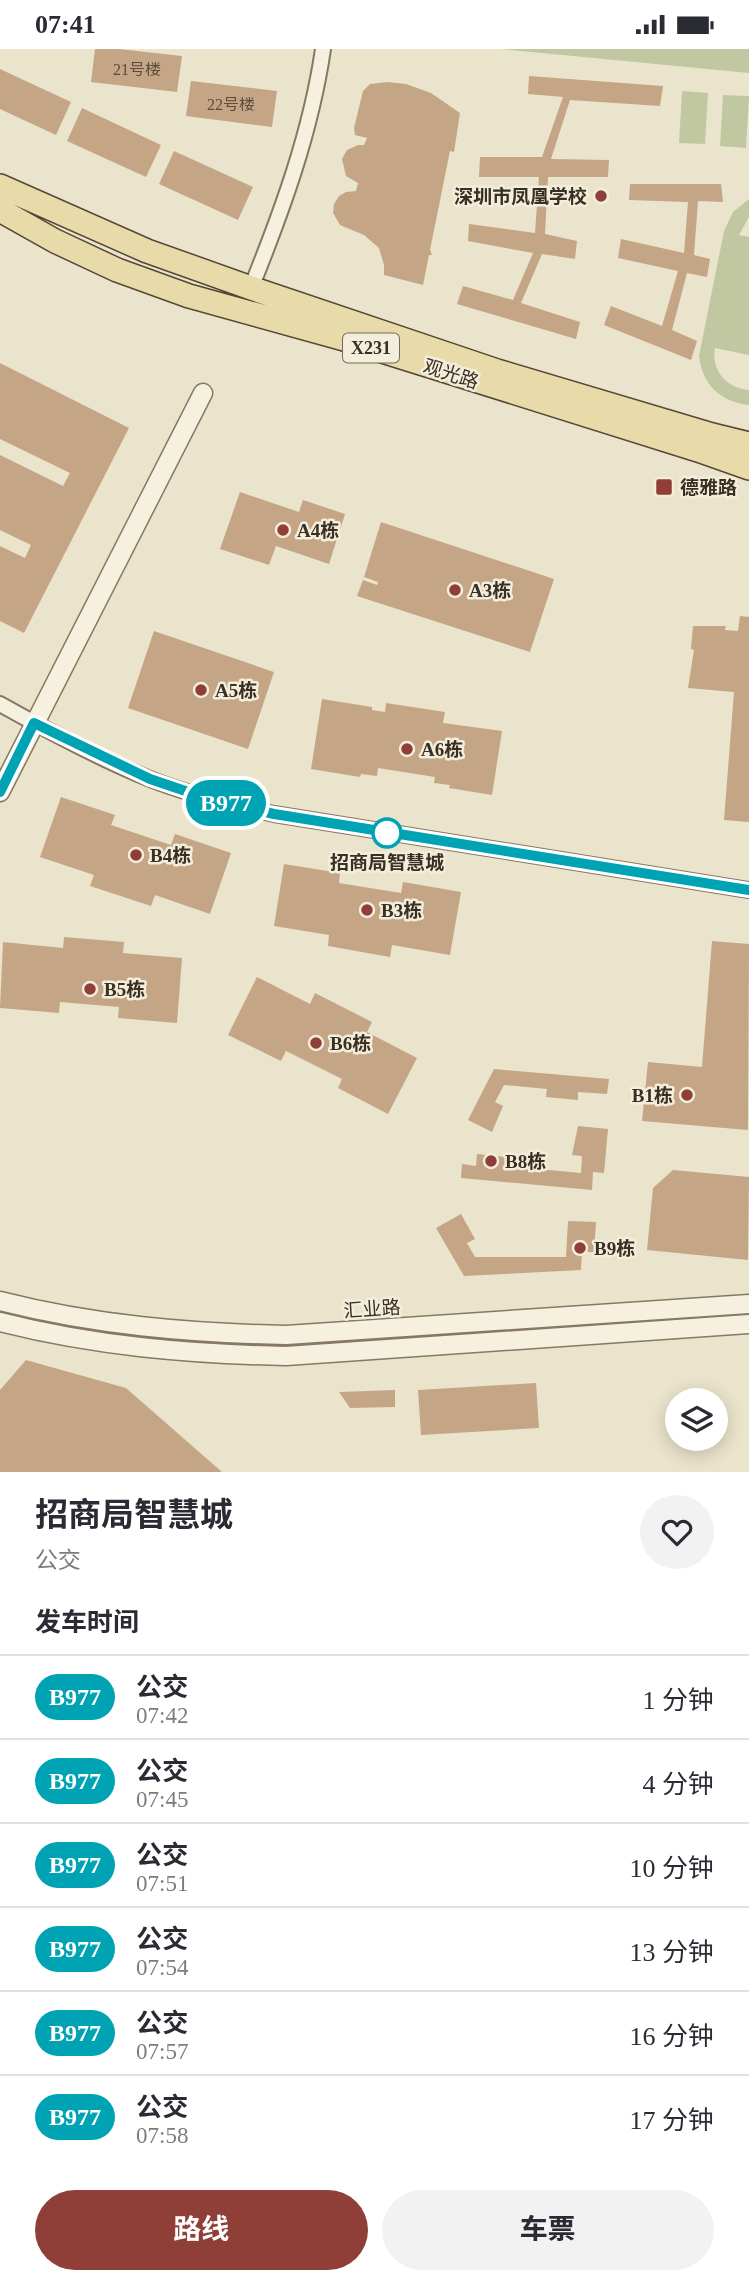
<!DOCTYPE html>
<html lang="zh">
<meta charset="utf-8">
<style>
body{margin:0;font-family:"Times New Roman","Noto Sans SC",serif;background:#f2f2f3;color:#2b2b33;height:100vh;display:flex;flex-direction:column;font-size:26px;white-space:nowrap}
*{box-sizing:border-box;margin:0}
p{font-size:23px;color:#7c7c81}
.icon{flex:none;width:38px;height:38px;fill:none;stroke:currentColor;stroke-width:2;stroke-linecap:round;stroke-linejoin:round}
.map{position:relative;height:1423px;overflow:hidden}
.sheet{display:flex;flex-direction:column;background:#fff;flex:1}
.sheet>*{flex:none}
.badge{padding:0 14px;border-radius:23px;font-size:24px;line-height:46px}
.fabs{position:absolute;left:665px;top:1339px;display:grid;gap:14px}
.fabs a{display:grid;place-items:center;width:63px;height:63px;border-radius:50%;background:#fff;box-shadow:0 4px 18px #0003;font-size:35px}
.map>.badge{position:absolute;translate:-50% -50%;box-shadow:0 0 0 4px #fff}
h2{padding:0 35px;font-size:26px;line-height:63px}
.round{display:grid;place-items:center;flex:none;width:74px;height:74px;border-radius:37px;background:#f2f2f3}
.summary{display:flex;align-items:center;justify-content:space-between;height:119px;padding:0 35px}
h1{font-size:33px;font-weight:700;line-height:52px}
.primary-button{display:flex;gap:14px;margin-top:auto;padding:14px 35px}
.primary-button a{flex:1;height:80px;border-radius:42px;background:#8f3e38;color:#fff;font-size:28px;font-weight:700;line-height:80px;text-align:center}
.primary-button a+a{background:#f2f2f3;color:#2b2b33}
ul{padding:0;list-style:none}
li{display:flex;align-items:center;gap:21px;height:84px;padding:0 35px;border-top:2px solid #e1e1e2}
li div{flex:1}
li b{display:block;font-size:26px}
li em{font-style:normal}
li .badge{min-width:77px;font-weight:700;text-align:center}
.status{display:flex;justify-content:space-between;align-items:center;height:49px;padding:0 35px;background:#fff;direction:ltr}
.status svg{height:19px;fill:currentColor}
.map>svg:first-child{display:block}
.green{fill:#c1c8a1}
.building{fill:#c4a586}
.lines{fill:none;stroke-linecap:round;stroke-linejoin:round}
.minor-casing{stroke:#867862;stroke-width:18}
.tertiary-casing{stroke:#867862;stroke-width:21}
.primary-casing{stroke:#554635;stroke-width:26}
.minor{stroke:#f6f1df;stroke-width:14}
.tertiary{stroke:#f6f1df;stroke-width:18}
.primary{stroke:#e8daa9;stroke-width:23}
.line-casing{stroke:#fff;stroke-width:16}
.line{stroke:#00a3b4;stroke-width:10}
.poi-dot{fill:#8f3e38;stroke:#f3eedb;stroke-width:2.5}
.stop-dot{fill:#fff;stroke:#00a3b4;stroke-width:3.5}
.labels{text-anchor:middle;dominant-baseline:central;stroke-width:5;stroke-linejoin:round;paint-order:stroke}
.number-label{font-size:16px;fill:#5c4c3c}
.shield{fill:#f3eedb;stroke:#71685a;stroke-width:2}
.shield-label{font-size:18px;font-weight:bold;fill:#392f23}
.poi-label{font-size:19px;font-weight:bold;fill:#392f23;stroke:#f3eedb;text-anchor:start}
.street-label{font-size:19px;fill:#392f23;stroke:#f3eedb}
.stop-label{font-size:19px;font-weight:bold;fill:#392f23;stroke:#f3eedb}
</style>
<div class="status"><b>07:41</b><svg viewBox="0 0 49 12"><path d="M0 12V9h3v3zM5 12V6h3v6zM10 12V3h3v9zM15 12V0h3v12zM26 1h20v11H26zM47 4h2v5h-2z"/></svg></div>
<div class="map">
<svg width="749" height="1423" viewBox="0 0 749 1423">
<rect width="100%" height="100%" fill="#ebe4cc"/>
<path class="green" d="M501 0H749V24Z
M682 42 708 44 705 95 679 94Z
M723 46 749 47 746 99 720 97Z
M749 150V168L739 186 749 188V306L715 299C711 321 726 339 749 341V356C720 353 702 335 699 307L724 182 733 163Z"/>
<path class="building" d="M95 0H119L182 7 177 43 91 33Z
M0 20 71 53 56 86 0 60Z
M529 27 663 37 660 57 570 51 551 110 609 111 608 128H548L545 185 577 192 575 210 542 205 521 254 580 273 576 290 457 255 463 237 513 251 533 204 468 192 469 175 535 184 539 128H479L480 108H542L563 48 528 45Z
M191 32 277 42 272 78 186 67Z
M387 33 406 35 431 44 460 64 454 103 450 102 430 201 432 206H429L423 236 384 226V216L379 199 364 186 340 176 333 164 334 155 339 147 346 143 356 142 358 134 346 127 342 110 347 101 358 96H364L367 89 355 86 354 79 363 42 370 35Z
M82 59 161 96 146 128 67 92Z
M174 102 253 138 238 171 159 135Z
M630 135H721L723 153 698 152 694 206 710 210 707 228 687 224 672 281 697 292 691 311 604 276 611 257 662 277 678 222 618 209 621 190 684 204 688 153 629 151Z
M0 314 129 379 24 584 0 572V497L25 509 31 496 0 481V406L63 437 70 424 0 390Z
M240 443 299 463 303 451 345 465 329 515 276 497 269 516 220 500Z
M381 473 554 530 530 603 357 547 363 531 377 536 378 533 364 528Z
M740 567 749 568V773L724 771 734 643 688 639 694 601 691 600 693 577H726L725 581 738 582Z
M154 582 274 623 248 700 128 659Z
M322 650 372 658V661L385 663 386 654 445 663 443 674 502 682 492 746 449 739 450 736 434 734 435 728 378 719 377 727 361 725 360 728 311 720Z
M61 748 115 766 111 776 171 796 175 785 231 804 210 865 155 846 151 857 90 837 94 826 40 808Z
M284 815 340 824 339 834 401 844 403 833 461 843 450 906 392 896 390 908 328 897 329 886 274 877Z
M64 888 124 893 123 904 182 909 177 974 118 969 119 958 60 953 59 964 0 959 3 893 63 899Z
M712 892 749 895 748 1081 642 1072 648 1013 702 1018Z
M257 928 310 955 315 944 372 973 367 983 417 1009 388 1065 338 1039 342 1030 286 1002 281 1012 228 986Z
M494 1020 609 1030 607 1045 578 1043V1051L546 1048 547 1040 504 1036 495 1053 503 1057 492 1083 468 1071Z
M578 1077 608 1080 604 1124 593 1123 592 1141 461 1129 462 1115 476 1117 477 1105 506 1108 505 1117 581 1124 582 1107 572 1106Z
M673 1121 749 1128 748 1211 647 1201 653 1139Z
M461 1165 475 1190 467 1194 475 1208H566L568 1172 596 1173 594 1203H582L581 1221 464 1227 436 1179Z
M26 1311 126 1339 222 1423H0V1341Z
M536 1334 539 1379 421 1386 418 1341Z
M395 1341V1358L350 1359 339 1343Z"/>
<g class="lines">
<g class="minor-casing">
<path id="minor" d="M251 239C282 162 311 83 323 0
M0 655C48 682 98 709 150 730 190 746 232 756 274 765L749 841"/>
</g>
<g class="tertiary-casing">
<path id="tertiary" d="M0 743 203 344
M0 1252C94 1276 189 1284 286 1286L749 1255
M0 1273C94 1297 189 1305 286 1307L749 1275"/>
</g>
<g class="primary-casing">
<path id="primary" d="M0 137 147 202 251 239 497 322 712 386 749 395
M0 161 55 192 117 221 189 247 344 290 698 401 749 419"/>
</g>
<use href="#minor" class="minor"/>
<use href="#tertiary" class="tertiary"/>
<use href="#primary" class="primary"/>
</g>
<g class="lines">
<g class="line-casing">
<path id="line" d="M0 743 34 674 150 730 212 751 274 765 749 841"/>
</g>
<use href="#line" class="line"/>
</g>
<g class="poi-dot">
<circle cx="601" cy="147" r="7"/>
<rect x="655" y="429" width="18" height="18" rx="3.5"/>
<circle cx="283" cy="481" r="7"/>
<circle cx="455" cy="541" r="7"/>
<circle cx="201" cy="641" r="7"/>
<circle cx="407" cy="700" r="7"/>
<circle cx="136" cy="806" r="7"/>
<circle cx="367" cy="861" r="7"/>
<circle cx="90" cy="940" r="7"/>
<circle cx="316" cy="994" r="7"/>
<circle cx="687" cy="1046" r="7"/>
<circle cx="491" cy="1112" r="7"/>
<circle cx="580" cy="1199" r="7"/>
</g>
<circle class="stop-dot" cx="387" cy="784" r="14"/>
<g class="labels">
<g class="number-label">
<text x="137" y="20">21号楼</text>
<text x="231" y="55">22号楼</text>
</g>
<rect class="shield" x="343" y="284.5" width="56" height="29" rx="5"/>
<g class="shield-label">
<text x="371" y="299">X231</text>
</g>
<g class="poi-label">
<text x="587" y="147" text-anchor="end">深圳市凤凰学校</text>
<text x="680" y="438">德雅路</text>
<text x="297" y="481">A4栋</text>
<text x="469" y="541">A3栋</text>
<text x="215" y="641">A5栋</text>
<text x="421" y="700">A6栋</text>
<text x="150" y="806">B4栋</text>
<text x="381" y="861">B3栋</text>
<text x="104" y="940">B5栋</text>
<text x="330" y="994">B6栋</text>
<text x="673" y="1046" text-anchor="end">B1栋</text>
<text x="505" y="1112">B8栋</text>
<text x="594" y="1199">B9栋</text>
</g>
<g class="street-label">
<text transform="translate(451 325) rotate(18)">观光路</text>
<text transform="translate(372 1260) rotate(-4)">汇业路</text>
</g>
<g class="stop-label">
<text x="387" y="813">招商局智慧城</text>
</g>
</g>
</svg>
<div class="fabs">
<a><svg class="icon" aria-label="layers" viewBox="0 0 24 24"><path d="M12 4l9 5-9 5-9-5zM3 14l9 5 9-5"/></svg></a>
</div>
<b class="badge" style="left:226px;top:754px;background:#00a3b4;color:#fff">B977</b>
</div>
<section class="sheet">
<div class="summary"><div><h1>招商局智慧城</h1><p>公交</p></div><a class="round"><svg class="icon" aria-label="heart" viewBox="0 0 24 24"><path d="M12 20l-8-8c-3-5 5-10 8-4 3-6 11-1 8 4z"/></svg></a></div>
<h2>发车时间</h2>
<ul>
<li><span class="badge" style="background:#00a3b4;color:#fff">B977</span><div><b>公交</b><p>07:42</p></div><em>1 分钟</em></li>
<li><span class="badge" style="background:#00a3b4;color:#fff">B977</span><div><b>公交</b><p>07:45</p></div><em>4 分钟</em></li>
<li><span class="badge" style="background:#00a3b4;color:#fff">B977</span><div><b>公交</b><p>07:51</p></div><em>10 分钟</em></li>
<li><span class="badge" style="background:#00a3b4;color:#fff">B977</span><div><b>公交</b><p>07:54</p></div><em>13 分钟</em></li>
<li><span class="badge" style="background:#00a3b4;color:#fff">B977</span><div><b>公交</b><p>07:57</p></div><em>16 分钟</em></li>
<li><span class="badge" style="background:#00a3b4;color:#fff">B977</span><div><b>公交</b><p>07:58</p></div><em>17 分钟</em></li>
</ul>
<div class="primary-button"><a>路线</a><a>车票</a></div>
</section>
